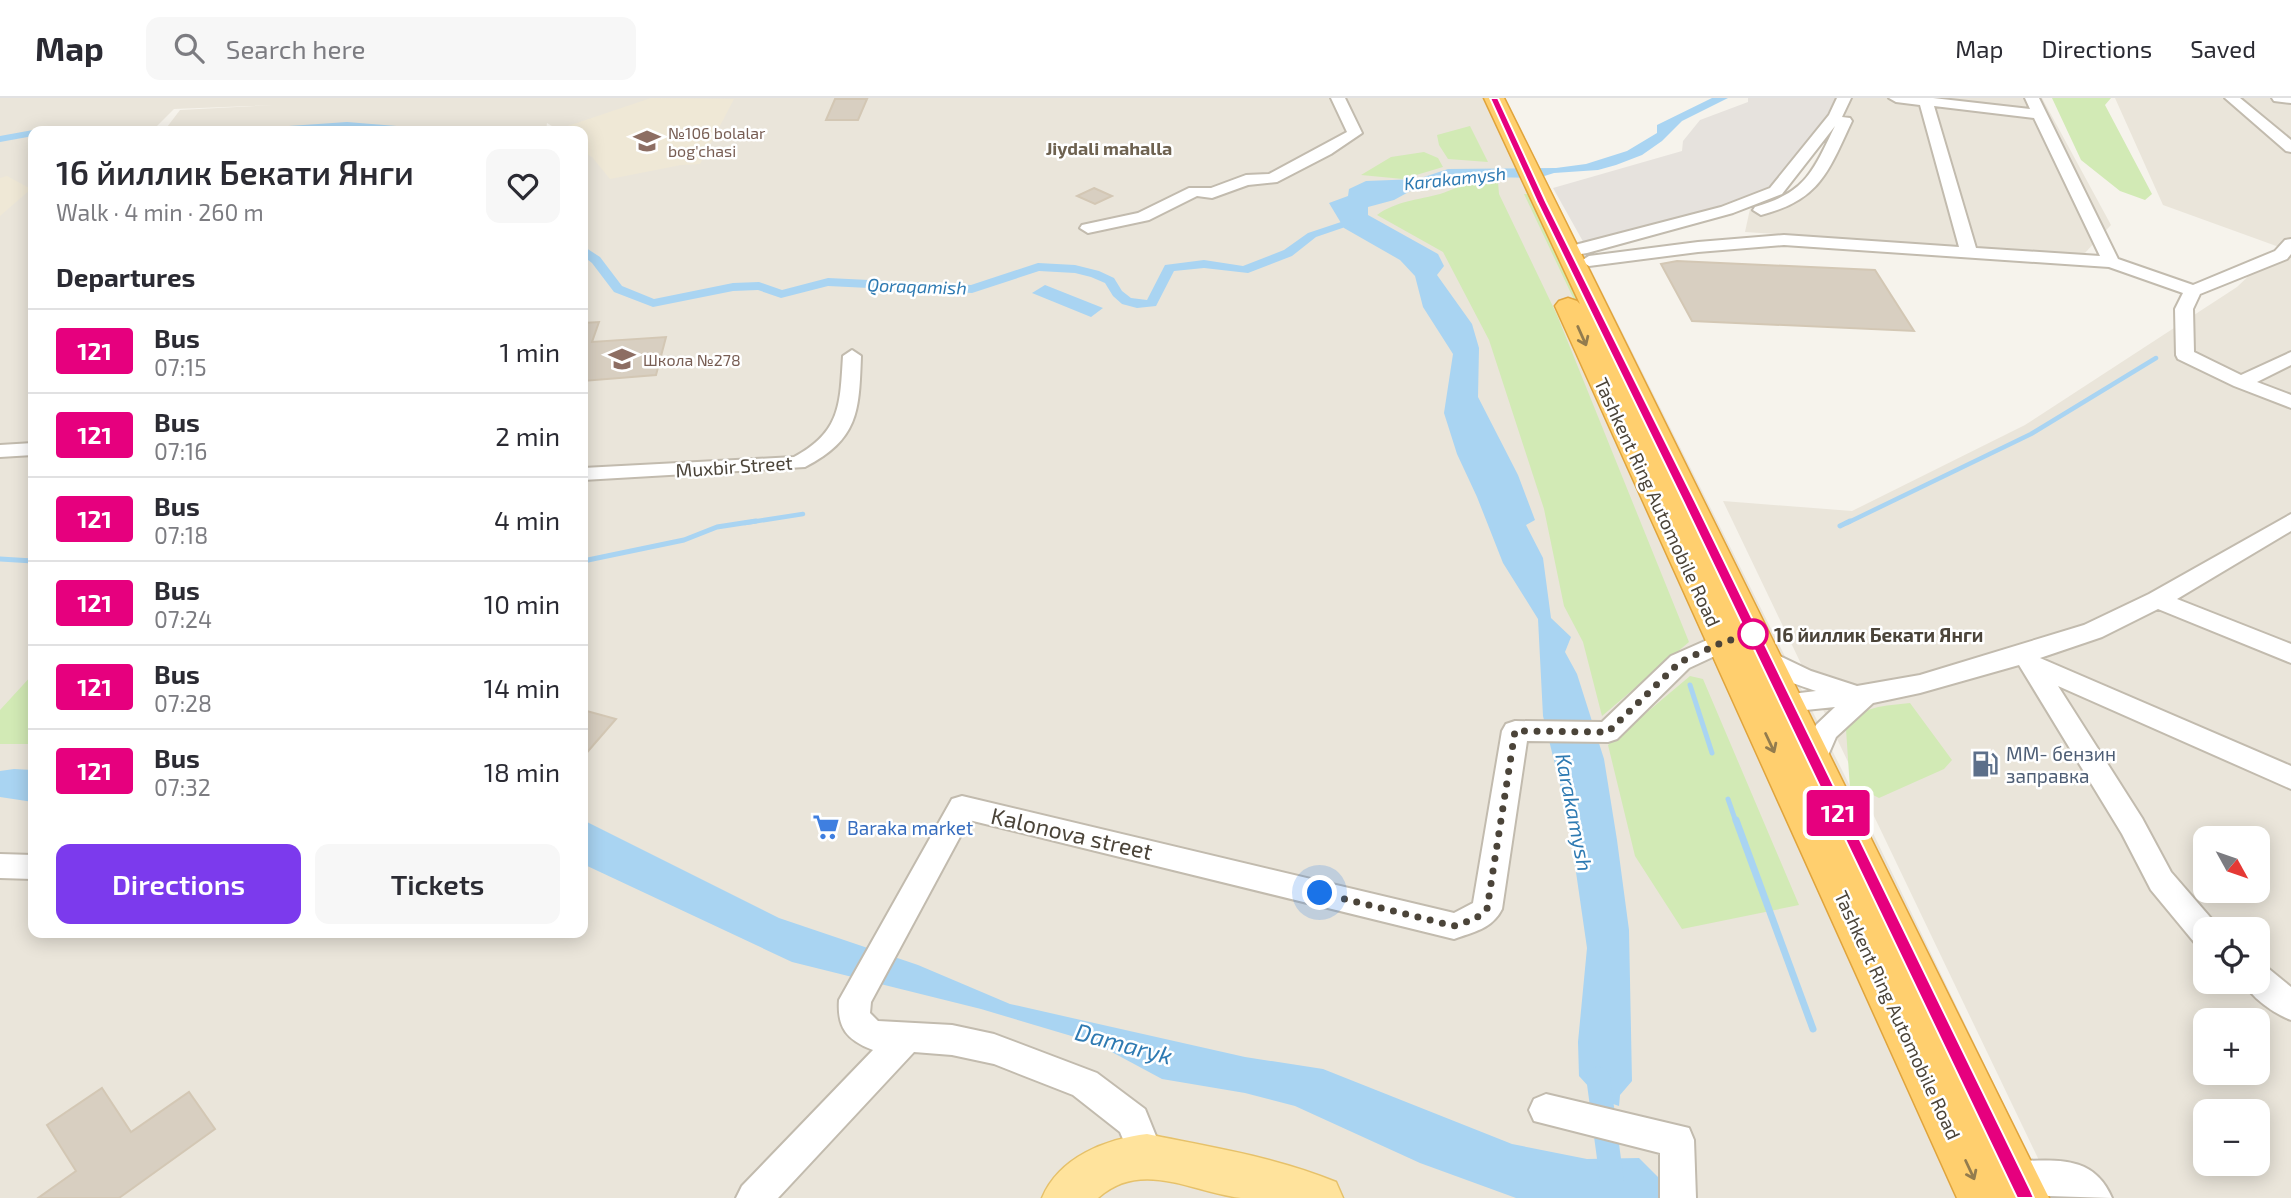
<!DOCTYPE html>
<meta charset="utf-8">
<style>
body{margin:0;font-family:"Exo 2",sans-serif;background:#f7f7f7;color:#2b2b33;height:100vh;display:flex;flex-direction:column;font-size:26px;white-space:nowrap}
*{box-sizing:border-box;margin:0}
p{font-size:23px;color:#7c7c81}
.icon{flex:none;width:38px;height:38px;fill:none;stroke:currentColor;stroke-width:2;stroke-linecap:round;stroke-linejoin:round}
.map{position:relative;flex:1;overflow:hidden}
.sheet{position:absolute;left:28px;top:28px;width:560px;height:812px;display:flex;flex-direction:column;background:#fff;border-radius:14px;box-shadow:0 4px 18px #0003}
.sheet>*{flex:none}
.badge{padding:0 14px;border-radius:5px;font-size:24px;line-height:46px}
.needle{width:46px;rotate:130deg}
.controls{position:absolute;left:2193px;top:728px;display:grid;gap:14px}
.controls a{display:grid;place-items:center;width:77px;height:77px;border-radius:14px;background:#fff;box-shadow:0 4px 18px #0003;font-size:35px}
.you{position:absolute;width:35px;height:35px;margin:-18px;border:5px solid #fff;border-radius:50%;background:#1a73e8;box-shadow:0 0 0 10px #1a73e833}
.map>.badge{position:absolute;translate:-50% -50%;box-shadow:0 0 0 4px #fff}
h2{padding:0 28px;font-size:26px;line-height:63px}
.round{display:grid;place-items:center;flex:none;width:74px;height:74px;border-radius:14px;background:#f7f7f7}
.head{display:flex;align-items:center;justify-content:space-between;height:119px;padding:0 28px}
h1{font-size:33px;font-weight:600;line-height:52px}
.action{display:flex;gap:14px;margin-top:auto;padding:14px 28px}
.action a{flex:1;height:80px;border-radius:14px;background:#7c3aed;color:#fff;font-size:28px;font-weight:600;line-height:80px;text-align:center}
.action a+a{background:#f7f7f7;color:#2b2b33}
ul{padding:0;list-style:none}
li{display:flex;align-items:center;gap:21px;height:84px;padding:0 28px;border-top:2px solid #e1e1e2}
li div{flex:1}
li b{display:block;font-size:26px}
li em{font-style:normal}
li .badge{min-width:77px;font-weight:700;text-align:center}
header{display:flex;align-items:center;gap:42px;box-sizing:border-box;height:98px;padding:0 35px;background:#fff;border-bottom:2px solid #e1e1e2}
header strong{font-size:33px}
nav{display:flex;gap:38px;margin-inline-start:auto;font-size:24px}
.search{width:490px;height:63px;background:#f7f7f7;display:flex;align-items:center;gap:18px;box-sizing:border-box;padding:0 24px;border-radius:14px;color:#7c7c81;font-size:26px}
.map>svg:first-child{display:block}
.residential{fill:#eae5da;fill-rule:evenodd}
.industrial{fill:#e6e2dd}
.education{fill:#efe8d6}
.green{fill:#d2eab5}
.water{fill:#a9d4f2}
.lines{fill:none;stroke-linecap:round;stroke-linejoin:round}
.stream-far2{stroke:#a9d4f2;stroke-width:4.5}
.stream-far1{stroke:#a9d4f2;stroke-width:5}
.stream{stroke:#a9d4f2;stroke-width:7}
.canal{fill:#a9d4f2;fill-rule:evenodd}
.building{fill:#d8cfc1;stroke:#d3c7b4;stroke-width:2}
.minor-casing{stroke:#c2bbae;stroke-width:4}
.major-casing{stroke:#e6c16a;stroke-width:3}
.highway-casing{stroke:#e0a43c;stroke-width:3}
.minor{fill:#fff;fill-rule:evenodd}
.major{fill:#ffe39c;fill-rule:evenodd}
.highway{fill:#ffcf6e;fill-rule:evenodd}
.oneway{stroke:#937c4e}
.line{fill:#e6007e;stroke:#fff;stroke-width:2}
.walk{stroke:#4b4439;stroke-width:7;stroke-dasharray:0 12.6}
.stop-dot{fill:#fff;stroke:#e6007e;stroke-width:3.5}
.labels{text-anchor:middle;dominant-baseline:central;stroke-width:5;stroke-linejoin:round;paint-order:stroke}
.far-education-label{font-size:16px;fill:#785e54;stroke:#fff;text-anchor:start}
.far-neighbourhood-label{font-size:18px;font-weight:bold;fill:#6e6250;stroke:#fff}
.far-water-label{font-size:18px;font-style:italic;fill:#2e7ab2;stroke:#fff}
.street-label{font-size:19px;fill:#4b4439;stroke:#fff}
.stop-label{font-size:19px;font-weight:bold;fill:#4b4439;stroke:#fff;text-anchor:start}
.service-label{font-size:19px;fill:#4e5e75;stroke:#fff;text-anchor:start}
.shop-label{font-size:19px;fill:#366cbe;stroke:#fff;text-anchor:start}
.water-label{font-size:21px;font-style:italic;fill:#2e7ab2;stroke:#fff}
.near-street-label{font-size:23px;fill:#4b4439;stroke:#fff}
.near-water-label{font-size:24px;font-style:italic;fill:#2e7ab2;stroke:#fff}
</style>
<header>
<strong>Map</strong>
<div class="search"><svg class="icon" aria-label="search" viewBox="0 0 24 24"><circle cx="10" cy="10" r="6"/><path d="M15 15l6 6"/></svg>Search here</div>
<nav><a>Map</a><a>Directions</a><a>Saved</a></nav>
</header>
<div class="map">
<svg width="2291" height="1100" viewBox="0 0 2291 1100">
<rect width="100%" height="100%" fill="#f6f3ec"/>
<path class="residential" d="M0 0H1505L1858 704 2049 1100H0ZM275 7 180 12 164 33H546L547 25 555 30 552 33H583V835H33V33H152L174 11Z
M1853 0H2042L2111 127 2084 156 1745 134 1750 111 1797 92Z
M2115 0H2291V1100H2057L1723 403 1852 413 2025 327 2237 189 2279 149 2163 107ZM2205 740H2258V793H2205ZM2205 831H2258V884H2205ZM2205 922H2258V975H2205ZM2205 1013H2258V1066H2205Z"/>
<path class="industrial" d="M1748 0H1848L1839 18 1771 87 1750 102 1585 147 1553 90 1682 53 1683 43 1700 22 1748 4Z"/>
<path class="education" d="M651 0 734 1 700 66 681 67 610 81 592 59 583 54V33H553Z
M7 78 31 91 0 118V80Z"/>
<path class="green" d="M2052 0H2111L2105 7 2152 96 2145 102 2120 93 2081 62Z
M1470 28 1488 64 1448 61 1439 47 1437 37Z
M1424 54 1438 60 1443 69 1403 81 1361 77 1391 59Z
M1476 83 1498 84 1499 96 1557 217 1689 544 1602 618 1583 544 1564 508 1544 411 1489 242 1443 154 1377 117C1396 103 1418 102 1440 96 1452 92 1463 86 1476 83Z
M1524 96H1532L1640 341Z
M33 576V646H0V612Z
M1690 578 1703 581 1799 807 1682 831 1635 758 1608 647Z
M1910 605 1952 662 1944 671 1879 700 1859 690 1850 691 1846 631C1859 607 1886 608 1910 605Z"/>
<path class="water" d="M1712 0H1728L1682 23 1662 43 1642 57 1616 67 1598 72 1554 75 1538 80 1485 79 1425 85 1394 102 1368 109V117L1438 156 1444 168 1437 177 1472 226 1479 250 1478 299 1518 377 1535 422 1526 427 1543 460 1551 520 1571 539 1565 554 1577 576 1604 661 1617 742 1629 832 1632 983 1620 997 1619 1008 1590 998 1589 989 1579 978 1578 944 1587 850 1568 719 1543 618 1538 521 1503 465 1477 399 1457 356 1444 315 1453 256 1423 209 1415 178 1400 162 1344 130 1329 105 1348 98 1349 91 1366 83 1418 81 1448 71 1556 70 1586 66 1627 53 1657 35V27Z
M1045 187 1103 210 1091 219 1032 195Z
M14 671 33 672V704L0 699V673Z
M583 722 779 820 918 867 1010 906 1245 959 1323 971 1512 1046 1587 1061 1639 1060 1658 1079V1100H1516L1420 1065 1295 1008 1245 995 1162 981 1095 945 981 911 792 864 583 766Z"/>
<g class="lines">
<path class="stream-far2" d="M745 425 803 416
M1847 425 2031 336 2156 260"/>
<path class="stream-far1" d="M1840 428 1850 423
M0 461 33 463
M583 463 684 442 717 429 756 423
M1690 587 1712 655
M1728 701 1736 724"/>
<path class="stream" d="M1736 722 1813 931"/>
<path class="canal" d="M347 24 421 30 426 33 347 30 255 33 260 30Z
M45 30H64L69 33H40Z
M33 32 37 33H33V38L0 44V38Z
M1350 121 1354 122V126L1316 139 1292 158 1248 175 1204 170 1174 173 1156 208 1137 210 1122 206 1113 198 1105 185 1091 179 1075 175 1039 173 972 195 828 188 781 200 758 192 733 193 653 209 614 194 592 165 583 158V148L600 159 622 188 654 201 733 185 759 184 782 192 828 180 971 187 1038 165 1075 167 1099 173 1114 180 1122 193 1131 200 1147 202 1165 167 1204 162 1243 168 1284 152 1308 135Z
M1598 968 1606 971 1610 979 1624 1083 1621 1092 1612 1095 1603 1092 1600 1083 1586 979 1590 971Z"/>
</g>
<path class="building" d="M835 1H867L858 22H826Z
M1094 90 1112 98 1095 106 1077 98Z
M1677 163 1875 172 1914 233 1692 223 1661 166Z
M599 224 592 244 666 239 656 277 583 283V225Z
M583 612 616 621 583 659Z
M102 990 131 1034 189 994 215 1031 119 1100H38L76 1073 47 1027Z"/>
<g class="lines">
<g class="minor-casing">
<path id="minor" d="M1331 0H1345L1362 35 1331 56 1277 84 1248 87 1212 100 1197 98 1149 122 1088 135 1080 130 1082 127 1138 115 1189 90H1211L1246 77 1269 76 1347 34Z
M1837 0H1851L1842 19 1850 20 1852 23C1828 74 1820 102 1761 117L1753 112 1755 109C1807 94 1813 73 1835 28L1782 96 1733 115 1587 155 1581 156 1573 151 1575 147 1721 109 1770 90 1829 17Z
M1889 0H1933L2030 11 2025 0H2039L2118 161 2193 187 2275 153 2285 142 2291 141V156L2287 161 2200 196 2193 211 2194 254 2241 277 2291 254V267L2257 284 2291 297V310L2234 288 2178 261 2176 257 2175 211 2183 195 2109 169 1784 147 1698 154 1589 168 1581 163 1589 158 1698 144 1784 137 1959 149 1920 7 1896 4ZM1934 8 2034 20 2100 158 1976 150Z
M2225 0H2240L2291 42V54L2286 53Z
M2272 0H2291V5L2274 3Z
M852 252 861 258C859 313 859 341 805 369L583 382V370L794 359C841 334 840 306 843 258Z
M33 345V357L0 359V347Z
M2291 416V433L2177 501 2291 546V565L2158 511 2102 539 2040 560 2291 668V691L2058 588 2142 720 2171 774 2216 826 2218 831H2205V848L2194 844 2151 792 2122 736 2019 567 1920 595 1873 605 1836 639 1823 669 1814 672 1805 669 1801 662 1816 627 1835 609 1786 614 1777 612 1773 605 1777 598 1816 593C1799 587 1762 576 1753 560L1756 554 1765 551 1811 573 1857 588 1920 577 2084 527 2149 496Z
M1723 535 1732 538 1735 544 1732 550 1689 570 1617 641 1608 644 1527 643 1502 811C1492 831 1473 834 1454 841L969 722 871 904 870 915 878 923 952 927 994 936 1097 975 1145 1011 1164 1058 1159 1070 1147 1075 1135 1070 1120 1034 1073 997 994 966 952 957 914 954 778 1100H736L742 1088 873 952C847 942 837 930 839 902L952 701 962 698 1454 815 1473 805 1502 633 1506 626 1515 623 1602 624 1671 558Z
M0 756 33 757V781L0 780Z
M2258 867 2269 871 2291 889V922C2275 916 2251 900 2244 884H2258Z
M1546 996 1689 1030 1694 1042 1696 1100H1660V1055L1534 1023 1529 1012 1534 1001Z
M2014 1063C2054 1063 2093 1055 2112 1100L2014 1097 2002 1092 1997 1080 2002 1068Z"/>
</g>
<g class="major-casing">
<path id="major" d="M1147 1036C1210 1049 1276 1059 1336 1084L1343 1100C1309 1100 1274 1100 1241 1100 1192 1094 1141 1061 1098 1100H1042C1059 1059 1106 1041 1147 1036Z"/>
</g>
<g class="highway-casing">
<path id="highway" d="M1484 0H1504L2049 1100H1957L1555 208 1559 203 1568 200 1577 203 1580 206Z"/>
</g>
<use href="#minor" class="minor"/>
<use href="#major" class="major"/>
<use href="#highway" class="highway"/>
</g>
<defs><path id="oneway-shaft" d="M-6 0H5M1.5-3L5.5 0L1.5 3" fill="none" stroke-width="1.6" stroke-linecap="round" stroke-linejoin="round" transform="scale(1.75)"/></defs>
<g class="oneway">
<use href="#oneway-shaft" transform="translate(1582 238) rotate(66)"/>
<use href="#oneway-shaft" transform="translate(1770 645) rotate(65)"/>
<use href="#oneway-shaft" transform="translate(1970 1072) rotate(65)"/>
</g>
<path class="line" d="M1490 0H1498L1546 104 1695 403 2031 1093 2034 1100H2017L1683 403 1537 104Z"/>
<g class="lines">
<path class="walk" d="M1320 795 1454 828 1475 821 1487 811 1515 633 1608 634 1680 564 1723 544 1753 536"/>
</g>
<defs>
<g id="school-bare" transform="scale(2.1)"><path d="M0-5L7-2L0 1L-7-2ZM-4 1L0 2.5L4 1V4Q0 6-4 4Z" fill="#8d6e63" stroke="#fff" stroke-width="2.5" paint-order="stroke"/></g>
<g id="fuel-bare" transform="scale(2.1)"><path d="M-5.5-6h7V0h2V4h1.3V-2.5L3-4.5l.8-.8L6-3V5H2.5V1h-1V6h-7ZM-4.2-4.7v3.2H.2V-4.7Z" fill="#5c6f8a" stroke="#fff" stroke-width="2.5" paint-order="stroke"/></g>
<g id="supermarket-bare" transform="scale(2.1)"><path d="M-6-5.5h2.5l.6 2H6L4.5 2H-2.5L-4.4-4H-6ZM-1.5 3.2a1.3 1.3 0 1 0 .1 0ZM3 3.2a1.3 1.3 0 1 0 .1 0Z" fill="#3f7fe0" stroke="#fff" stroke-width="2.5" paint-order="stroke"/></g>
</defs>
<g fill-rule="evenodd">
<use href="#school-bare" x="647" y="43"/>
<use href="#school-bare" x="622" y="261"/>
<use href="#fuel-bare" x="1985" y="666"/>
<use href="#supermarket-bare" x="826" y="729"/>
</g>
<circle class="stop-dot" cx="1753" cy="536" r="14"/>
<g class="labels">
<g class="far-education-label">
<text x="668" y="34">№106 bolalar<tspan x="668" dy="18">bog'chasi</tspan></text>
<text x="643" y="261">Школа №278</text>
</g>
<g class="far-neighbourhood-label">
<text x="1109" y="50">Jiydali mahalla</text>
</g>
<g class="far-water-label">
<text transform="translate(1455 80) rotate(-6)">Karakamysh</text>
<text transform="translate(917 188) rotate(2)">Qoraqamish</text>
</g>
<g class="street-label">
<text transform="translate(734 368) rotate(-4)">Muxbir Street</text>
<text transform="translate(1658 404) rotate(65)">Tashkent Ring Automobile Road</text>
<text transform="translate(1898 917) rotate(65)">Tashkent Ring Automobile Road</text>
</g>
<g class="stop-label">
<text x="1774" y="536">16 йиллик Бекати Янги</text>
</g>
<g class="service-label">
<text x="2006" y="655">ММ- бензин<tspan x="2006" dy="22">заправка</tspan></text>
</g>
<g class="shop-label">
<text x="847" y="729">Baraka market</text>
</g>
<g class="water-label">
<text transform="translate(1575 714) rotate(79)">Karakamysh</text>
</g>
<g class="near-street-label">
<text transform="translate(1072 735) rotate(13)">Kalonova street</text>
</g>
<g class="near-water-label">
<text transform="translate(1124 945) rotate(15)">Damaryk</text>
</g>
</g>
</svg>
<div class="controls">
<a><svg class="needle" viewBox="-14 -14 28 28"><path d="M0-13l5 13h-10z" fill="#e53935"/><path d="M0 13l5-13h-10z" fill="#7c7c81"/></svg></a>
<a><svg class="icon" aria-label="locate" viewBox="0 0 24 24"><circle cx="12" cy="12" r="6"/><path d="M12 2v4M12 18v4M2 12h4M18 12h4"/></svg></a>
<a>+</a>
<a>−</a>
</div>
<div class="you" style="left:1320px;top:795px"></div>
<b class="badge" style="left:1838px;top:715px;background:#e6007e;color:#fff">121</b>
<section class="sheet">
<div class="head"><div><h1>16 йиллик Бекати Янги</h1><p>Walk · 4 min · 260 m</p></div><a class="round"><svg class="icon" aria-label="heart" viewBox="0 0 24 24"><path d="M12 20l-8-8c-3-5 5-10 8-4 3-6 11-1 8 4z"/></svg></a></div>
<h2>Departures</h2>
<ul>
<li><span class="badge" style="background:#e6007e;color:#fff">121</span><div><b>Bus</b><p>07:15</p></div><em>1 min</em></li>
<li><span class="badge" style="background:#e6007e;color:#fff">121</span><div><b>Bus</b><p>07:16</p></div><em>2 min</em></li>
<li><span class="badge" style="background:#e6007e;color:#fff">121</span><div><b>Bus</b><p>07:18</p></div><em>4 min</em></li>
<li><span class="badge" style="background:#e6007e;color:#fff">121</span><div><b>Bus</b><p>07:24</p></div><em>10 min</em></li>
<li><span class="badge" style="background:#e6007e;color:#fff">121</span><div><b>Bus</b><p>07:28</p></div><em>14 min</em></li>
<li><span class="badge" style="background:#e6007e;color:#fff">121</span><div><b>Bus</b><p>07:32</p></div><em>18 min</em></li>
</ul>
<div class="action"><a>Directions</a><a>Tickets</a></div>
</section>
</div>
